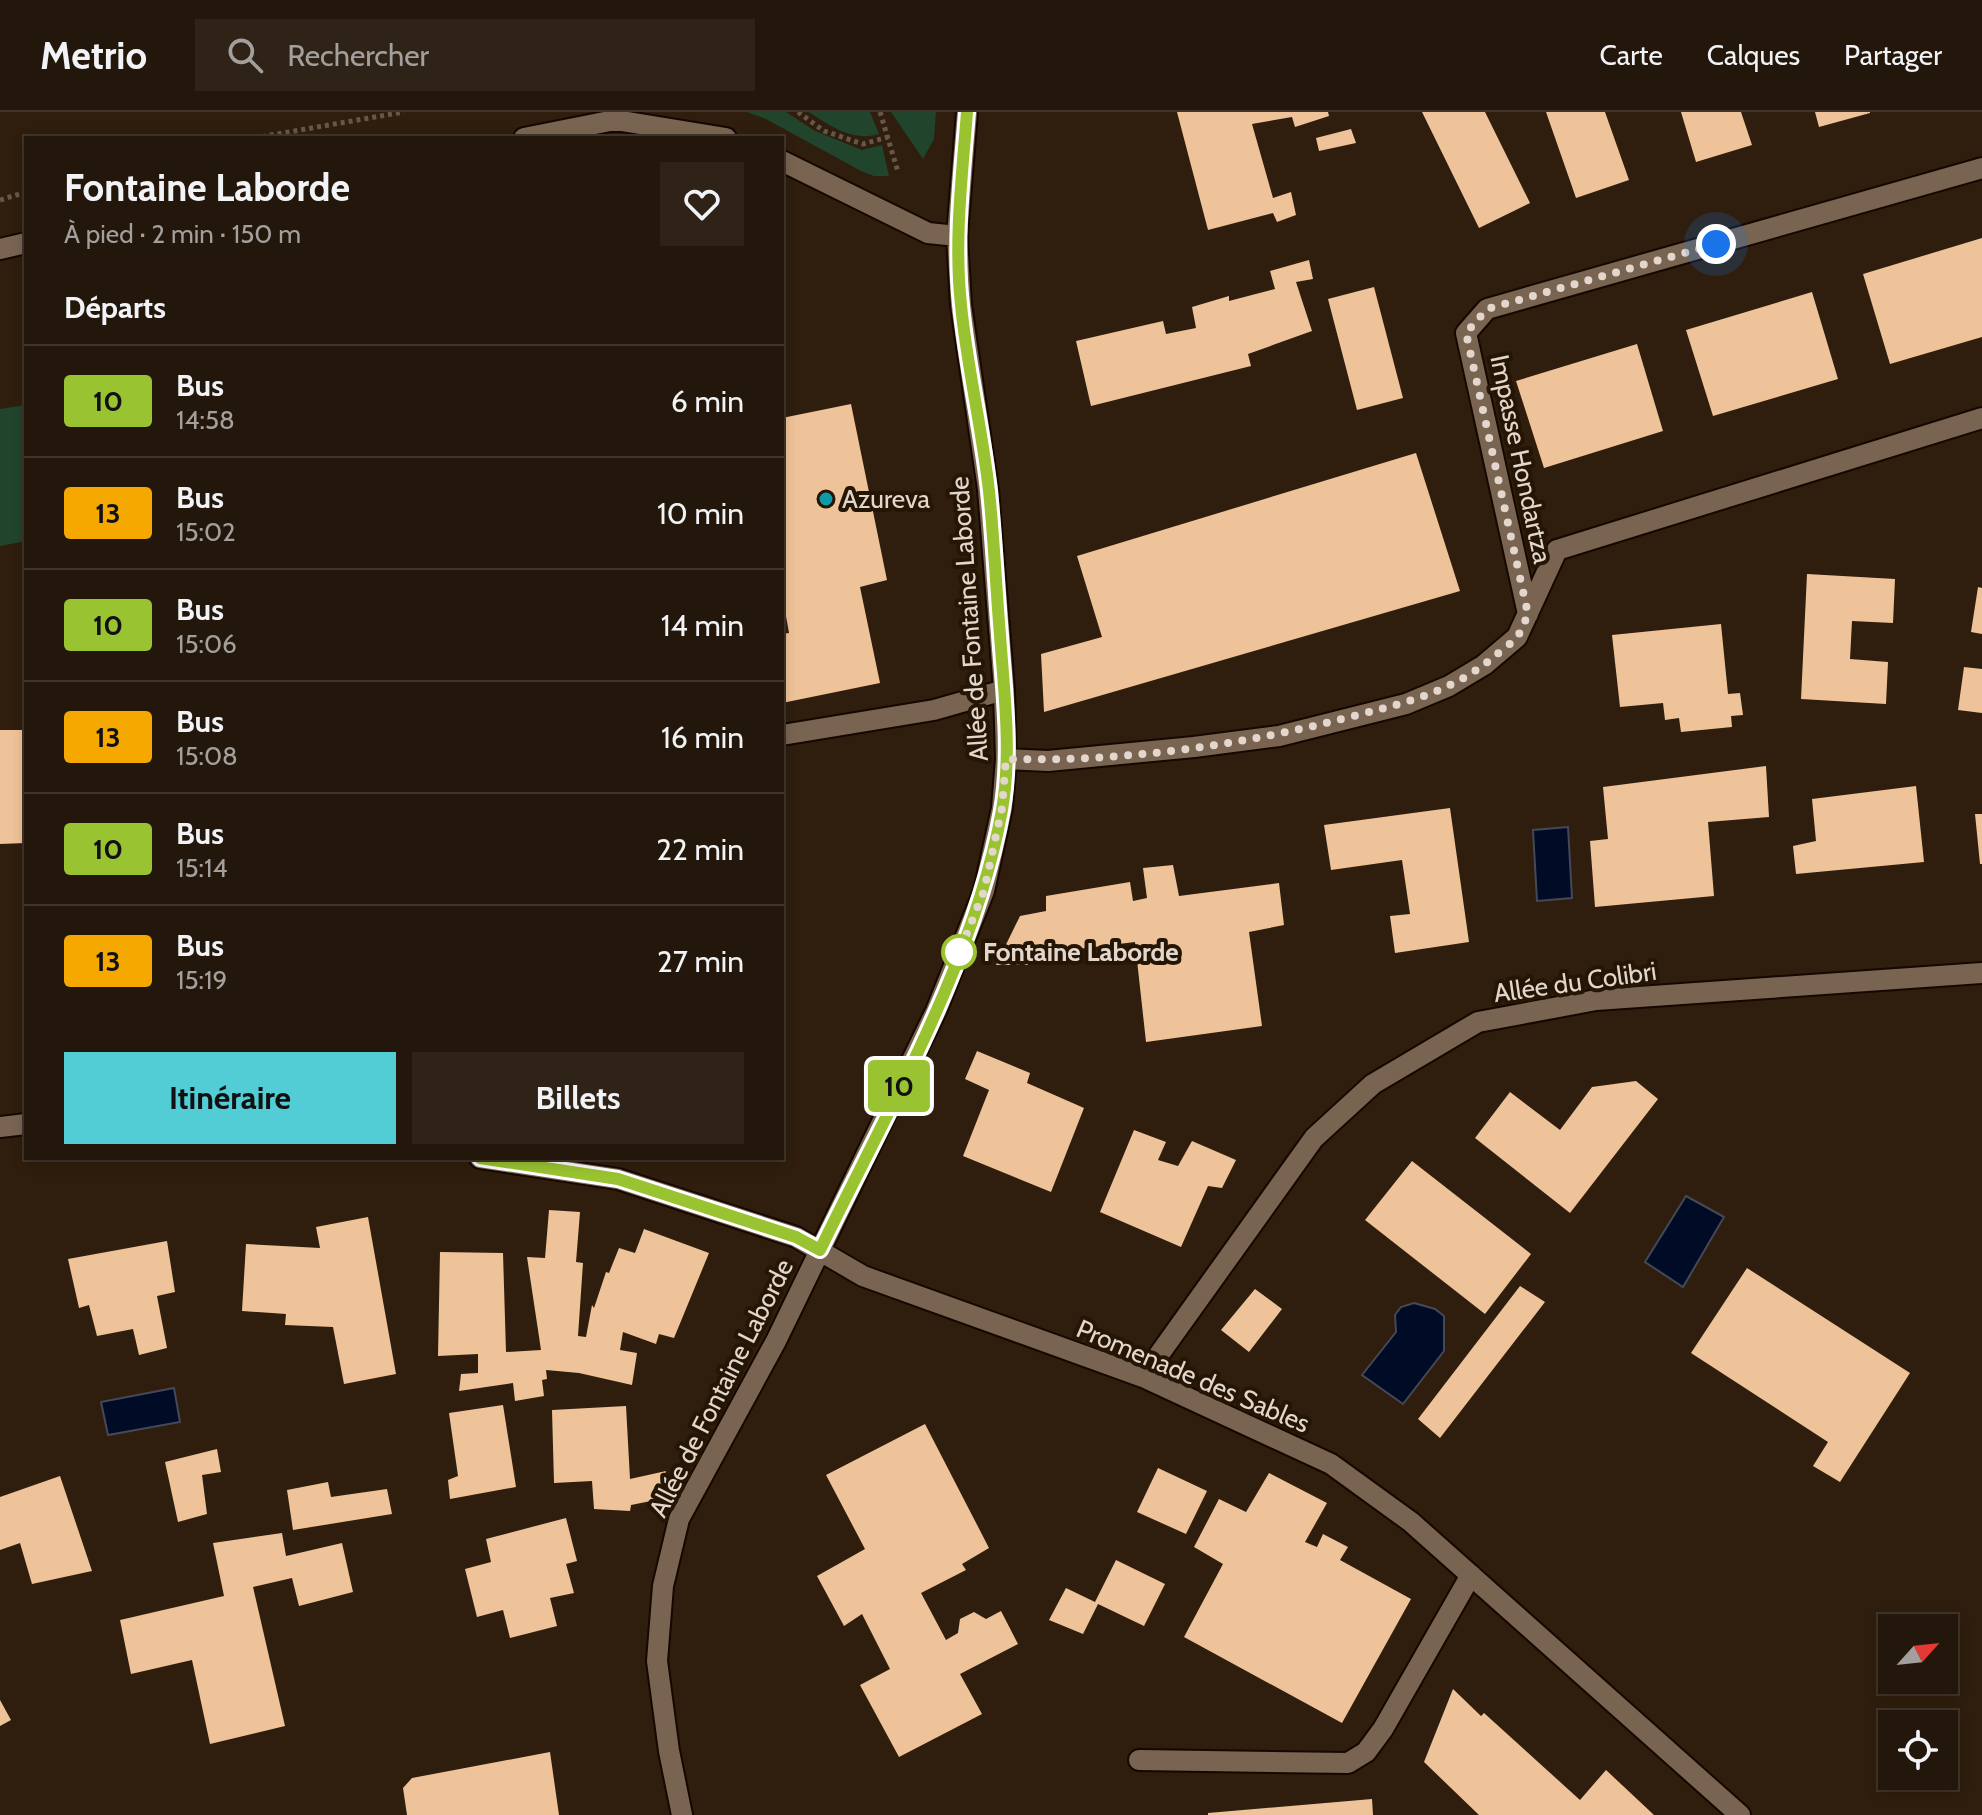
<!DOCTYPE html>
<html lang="fr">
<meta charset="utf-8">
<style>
body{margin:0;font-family:Cabin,sans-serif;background:#2f2318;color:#f1f3f6;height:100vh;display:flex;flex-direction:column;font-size:30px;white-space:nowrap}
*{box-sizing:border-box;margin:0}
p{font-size:26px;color:#a39f9c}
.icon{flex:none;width:44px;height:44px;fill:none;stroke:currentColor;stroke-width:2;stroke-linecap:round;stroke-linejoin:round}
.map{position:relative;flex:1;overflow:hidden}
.drawer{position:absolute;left:24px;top:24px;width:760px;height:1024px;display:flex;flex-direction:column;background:#23160a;border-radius:0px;box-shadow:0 4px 12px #0003,0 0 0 2px #40352b}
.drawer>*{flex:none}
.badge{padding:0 16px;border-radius:6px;font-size:28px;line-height:52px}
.needle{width:52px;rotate:63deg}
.controls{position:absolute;left:1878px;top:1502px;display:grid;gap:16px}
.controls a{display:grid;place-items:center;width:80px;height:80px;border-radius:0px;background:#23160a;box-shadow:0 4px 12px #0003,0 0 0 2px #40352b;font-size:40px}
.you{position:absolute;width:40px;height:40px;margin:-20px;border:6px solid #fff;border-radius:50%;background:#1a73e8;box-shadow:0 0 0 12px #1a73e833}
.map>.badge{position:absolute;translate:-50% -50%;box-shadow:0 0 0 4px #fff}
h2{padding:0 40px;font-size:30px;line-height:72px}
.round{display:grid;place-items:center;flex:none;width:84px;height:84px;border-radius:0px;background:#2f2318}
.headline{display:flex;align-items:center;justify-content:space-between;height:136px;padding:0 40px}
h1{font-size:38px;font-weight:800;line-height:60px}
.cta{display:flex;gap:16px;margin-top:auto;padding:16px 40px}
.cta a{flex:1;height:92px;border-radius:0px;background:#52ccd5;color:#111;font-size:32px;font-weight:800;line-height:92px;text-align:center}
.cta a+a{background:#2f2318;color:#f1f3f6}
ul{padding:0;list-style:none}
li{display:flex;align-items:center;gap:24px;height:112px;padding:0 40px;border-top:2px solid #40352b}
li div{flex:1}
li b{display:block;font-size:30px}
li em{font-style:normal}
li .badge{min-width:88px;font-weight:700;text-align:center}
header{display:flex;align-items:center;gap:48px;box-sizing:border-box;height:112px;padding:0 40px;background:#23160a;border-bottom:2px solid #40352b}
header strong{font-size:38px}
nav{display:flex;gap:44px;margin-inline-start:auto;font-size:28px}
.search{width:560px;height:72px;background:#2f2318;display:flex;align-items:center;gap:20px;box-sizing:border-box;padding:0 28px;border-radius:0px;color:#a39f9c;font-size:30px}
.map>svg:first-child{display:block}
.green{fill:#21452c}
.water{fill:#000b25;stroke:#444857;stroke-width:2}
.building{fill:#efc399}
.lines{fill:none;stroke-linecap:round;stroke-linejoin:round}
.minor-casing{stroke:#160700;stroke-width:24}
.path{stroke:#665748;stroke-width:5;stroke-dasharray:4 4;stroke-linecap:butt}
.minor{stroke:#786451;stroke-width:20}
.line-casing{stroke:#fff;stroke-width:18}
.line{stroke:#9ac331;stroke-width:12}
.walk{stroke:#e3d7cd;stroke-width:8;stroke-dasharray:0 14.4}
.culture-dot{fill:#0f9aa8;stroke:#251504;stroke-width:3}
.stop-dot{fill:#fff;stroke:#9ac331;stroke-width:4}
.labels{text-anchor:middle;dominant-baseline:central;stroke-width:8;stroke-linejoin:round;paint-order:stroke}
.street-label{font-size:26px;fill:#e3d7cd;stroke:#251504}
.poi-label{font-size:26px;fill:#e3d7cd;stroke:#251504;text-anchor:start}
.stop-label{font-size:26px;font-weight:bold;fill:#e3d7cd;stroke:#251504;text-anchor:start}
</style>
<header>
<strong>Metrio</strong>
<div class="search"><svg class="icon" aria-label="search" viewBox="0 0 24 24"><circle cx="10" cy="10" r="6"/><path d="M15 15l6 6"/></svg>Rechercher</div>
<nav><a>Carte</a><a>Calques</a><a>Partager</a></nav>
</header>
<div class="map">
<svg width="1982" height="1703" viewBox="0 0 1982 1703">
<rect width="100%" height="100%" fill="#2f1e0d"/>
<path class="green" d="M747 0H786L815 19 862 38 882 33 889 64H874L861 59 766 7Z
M809 0H870L879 22C853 30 830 14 809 0Z
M891 0H936L934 27 923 47Z
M26 293V429L0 434V297Z"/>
<path class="water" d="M1568 715 1572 786 1537 789 1533 718Z
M1686 1084 1724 1105 1683 1175 1645 1150Z
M1414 1191 1435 1197 1444 1204V1239L1403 1292 1362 1263 1396 1220 1395 1203 1401 1195Z
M174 1276 180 1310 108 1323 101 1290Z"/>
<path class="building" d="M1177 0H1328L1329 4 1295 15 1292 5 1252 12 1273 86 1291 80 1296 103 1277 110 1273 101 1208 118Z
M1422 0H1485L1530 91 1479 116Z
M1546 0H1605L1629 68 1576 86Z
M1681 0H1741L1752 33 1696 50Z
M1815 0H1870V1L1819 15Z
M1351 17 1356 31 1319 39 1316 26Z
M1982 126V225L1890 252 1863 162Z
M1309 148 1313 167 1296 170 1312 219 1248 242 1251 254 1091 294 1076 229 1163 209 1166 222 1196 216 1192 195 1229 184V189L1275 177 1270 159Z
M1374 175 1403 286 1357 298 1328 187Z
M1812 180 1838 267 1713 304 1686 218Z
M1637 232 1663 319 1544 356 1516 269Z
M851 292 887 468 860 475 880 571 782 591V522L789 521 782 482V306Z
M1416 341 1460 479 1044 600 1041 542 1102 525 1077 444Z
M1807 462 1895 467 1893 511 1852 509 1850 547 1888 550 1886 592 1801 587Z
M1978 475 1982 476V522L1971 520Z
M1721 512 1728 582 1740 581 1743 603 1731 604 1732 615 1681 620 1679 606 1665 608 1663 591 1620 595 1612 523Z
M1964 555 1982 557V601L1958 598Z
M0 618H26V731L0 732Z
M1766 654 1769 705 1708 710 1714 784 1595 795 1590 729 1608 727 1603 675Z
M1916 674 1924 750 1796 762 1793 734 1816 729 1812 687Z
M1450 696 1469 830 1395 841 1390 804 1410 802 1402 748 1331 758 1324 713Z
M1975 702H1982V752H1980Z
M1173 753 1179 784 1279 771 1284 813 1249 820 1262 914 1146 930 1135 830 1029 843 1028 853H996L1020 804 1046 799V784L1130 770 1133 789 1147 786 1143 756Z
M977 939 1030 961 1027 971 1084 996 1051 1080 963 1044 989 978 965 967Z
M1636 969 1658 987 1570 1101 1475 1026 1510 980 1560 1018 1592 975Z
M1134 1018 1166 1030 1158 1048 1178 1054 1192 1029 1236 1048 1222 1076 1208 1074 1181 1135 1100 1100Z
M1412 1049 1531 1142 1485 1202 1365 1108Z
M549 1098 580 1100 576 1150 583 1151 578 1224 586 1225 592 1193 594 1196 606 1160 609 1161 619 1136 635 1141 644 1117 709 1141 674 1226 659 1222 656 1232 623 1220 620 1238 637 1241 632 1273 579 1261 546 1258 547 1267 542 1268 544 1284 515 1289 513 1271 459 1279 461 1262 478 1261V1242L438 1244 440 1140 503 1141 506 1240 541 1238 527 1145 545 1146Z
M368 1105 396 1262 344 1272 333 1215 285 1213 286 1202 242 1199 246 1132 320 1136 316 1115Z
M167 1129 175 1180 157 1184 167 1236 139 1243 133 1217 97 1224 89 1193 79 1196 68 1147Z
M1747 1156 1910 1261 1840 1370 1813 1354 1828 1330 1691 1241Z
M1520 1174 1545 1190 1440 1326 1418 1307Z
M1255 1177 1282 1197 1249 1240 1221 1218Z
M503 1293 516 1375 450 1387 448 1368 458 1364 449 1301Z
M626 1294 630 1367 666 1359 656 1388 631 1393 630 1399 594 1397 592 1369 554 1371 552 1298Z
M925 1312 989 1436 962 1452 966 1458 921 1481 946 1528 958 1521 960 1507 974 1500 986 1507 1001 1499 1018 1532 960 1562 982 1602 899 1645 860 1573 890 1557 862 1502 844 1514 817 1464 865 1437 826 1363Z
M217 1337 221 1360 202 1363 207 1402 178 1410 165 1350Z
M1158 1356 1207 1379 1186 1422 1137 1400Z
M1269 1361 1327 1391 1305 1430 1317 1435 1323 1422 1348 1435 1340 1448 1411 1487 1342 1611 1184 1525 1223 1452 1194 1435 1219 1387 1246 1400Z
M60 1364 92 1459 32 1472 20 1431 0 1438V1385Z
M328 1370 331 1385 387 1377 392 1402 293 1418 287 1378Z
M566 1406 577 1449 566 1452 574 1481 550 1486 557 1514 510 1526 503 1498 477 1505 465 1457 491 1450 486 1427Z
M282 1421 286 1444 342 1431 353 1480 299 1494 292 1466 253 1475 285 1614 210 1632 192 1548 131 1562 120 1508 224 1484 213 1431Z
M1116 1448 1165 1472 1144 1514 1098 1492 1083 1522 1049 1508 1066 1476 1095 1490Z
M1453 1577 1481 1604 1484 1601 1580 1688 1606 1658 1654 1703H1479L1424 1650Z
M0 1588 11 1608 0 1614Z
M550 1640 559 1703H407L403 1676 412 1666Z
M1372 1687 1373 1703H1208V1701Z"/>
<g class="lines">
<g class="minor-casing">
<path id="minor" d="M524 26 615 8 726 26
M782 49 928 121 957 124
M0 137 26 131
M1528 502 1466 221 1487 197 1982 56
M782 623 934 598 1004 578
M1006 647 1048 649 1194 635 1279 624 1406 592 1449 574 1484 553 1517 525 1557 438 1982 306
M0 1015 26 1012
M480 1046 618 1067 796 1125 863 1164 1143 1265 1331 1352 1411 1410 1740 1703
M1143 1265 1314 1026 1373 972 1478 910 1596 888 1982 861
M1139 1648 1348 1651 1366 1640 1383 1617 1471 1463
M682 1703 669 1639 657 1549 663 1474 679 1407 776 1229 936 899 984 779 1002 696 1006 647 1004 578 988 377 961 193 957 124 967 0"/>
</g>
<path class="path" d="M798 0 824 19 863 32 888 25
M880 0 898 60
M254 26 404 0
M0 88 26 80"/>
<use href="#minor" class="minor"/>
</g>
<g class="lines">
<g class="line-casing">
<path id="line" d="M480 1046 618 1067 796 1125 820 1138C886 1001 975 849 1002 698 1012 641 1004 580 1000 523 996 475 994 427 989 379 982 316 967 255 961 193 954 128 962 65 967 0"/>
</g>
<use href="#line" class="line"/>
<path class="walk" d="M959 840 955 851 984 779 1002 696 1006 647C1121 650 1239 634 1350 605 1404 591 1451 581 1495 544 1502 538 1512 531 1518 524 1522 517 1525 509 1528 502L1466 221 1487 197 1716 132"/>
</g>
<circle class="culture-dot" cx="826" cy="387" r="8"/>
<circle class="stop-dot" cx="959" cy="840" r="16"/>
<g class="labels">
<g class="street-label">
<text transform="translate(1521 347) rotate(78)">Impasse Hondartza</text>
<text transform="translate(969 507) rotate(-94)">Allée de Fontaine Laborde</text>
<text transform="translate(1575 870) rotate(-8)">Allée du Colibri</text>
<text transform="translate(1193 1264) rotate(23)">Promenade des Sables</text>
<text transform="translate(721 1276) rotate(-63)">Allée de Fontaine Laborde</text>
</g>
<g class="poi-label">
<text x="842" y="387">Azureva</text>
</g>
<g class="stop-label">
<text x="983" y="840">Fontaine Laborde</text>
</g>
</g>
</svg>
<div class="controls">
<a><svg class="needle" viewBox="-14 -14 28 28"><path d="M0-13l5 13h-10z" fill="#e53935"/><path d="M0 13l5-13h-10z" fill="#a39f9c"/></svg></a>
<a><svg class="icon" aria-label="locate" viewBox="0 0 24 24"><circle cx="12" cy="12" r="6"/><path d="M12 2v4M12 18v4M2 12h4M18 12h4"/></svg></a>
</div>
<div class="you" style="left:1716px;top:132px"></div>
<b class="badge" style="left:899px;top:974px;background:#9ac331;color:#111">10</b>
<section class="drawer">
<div class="headline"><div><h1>Fontaine Laborde</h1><p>À pied · 2 min · 150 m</p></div><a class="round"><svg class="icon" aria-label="heart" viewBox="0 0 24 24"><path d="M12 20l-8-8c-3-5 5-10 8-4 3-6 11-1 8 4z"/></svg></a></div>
<h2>Départs</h2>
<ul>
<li><span class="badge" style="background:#9ac331;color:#111">10</span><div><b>Bus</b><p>14:58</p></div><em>6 min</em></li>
<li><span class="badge" style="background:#f5a900;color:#111">13</span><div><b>Bus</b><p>15:02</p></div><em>10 min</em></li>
<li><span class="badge" style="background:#9ac331;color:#111">10</span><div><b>Bus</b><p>15:06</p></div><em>14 min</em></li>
<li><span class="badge" style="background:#f5a900;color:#111">13</span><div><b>Bus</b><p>15:08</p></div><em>16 min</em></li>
<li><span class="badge" style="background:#9ac331;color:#111">10</span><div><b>Bus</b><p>15:14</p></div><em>22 min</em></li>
<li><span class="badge" style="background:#f5a900;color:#111">13</span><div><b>Bus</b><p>15:19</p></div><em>27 min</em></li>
</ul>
<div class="cta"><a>Itinéraire</a><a>Billets</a></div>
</section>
</div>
